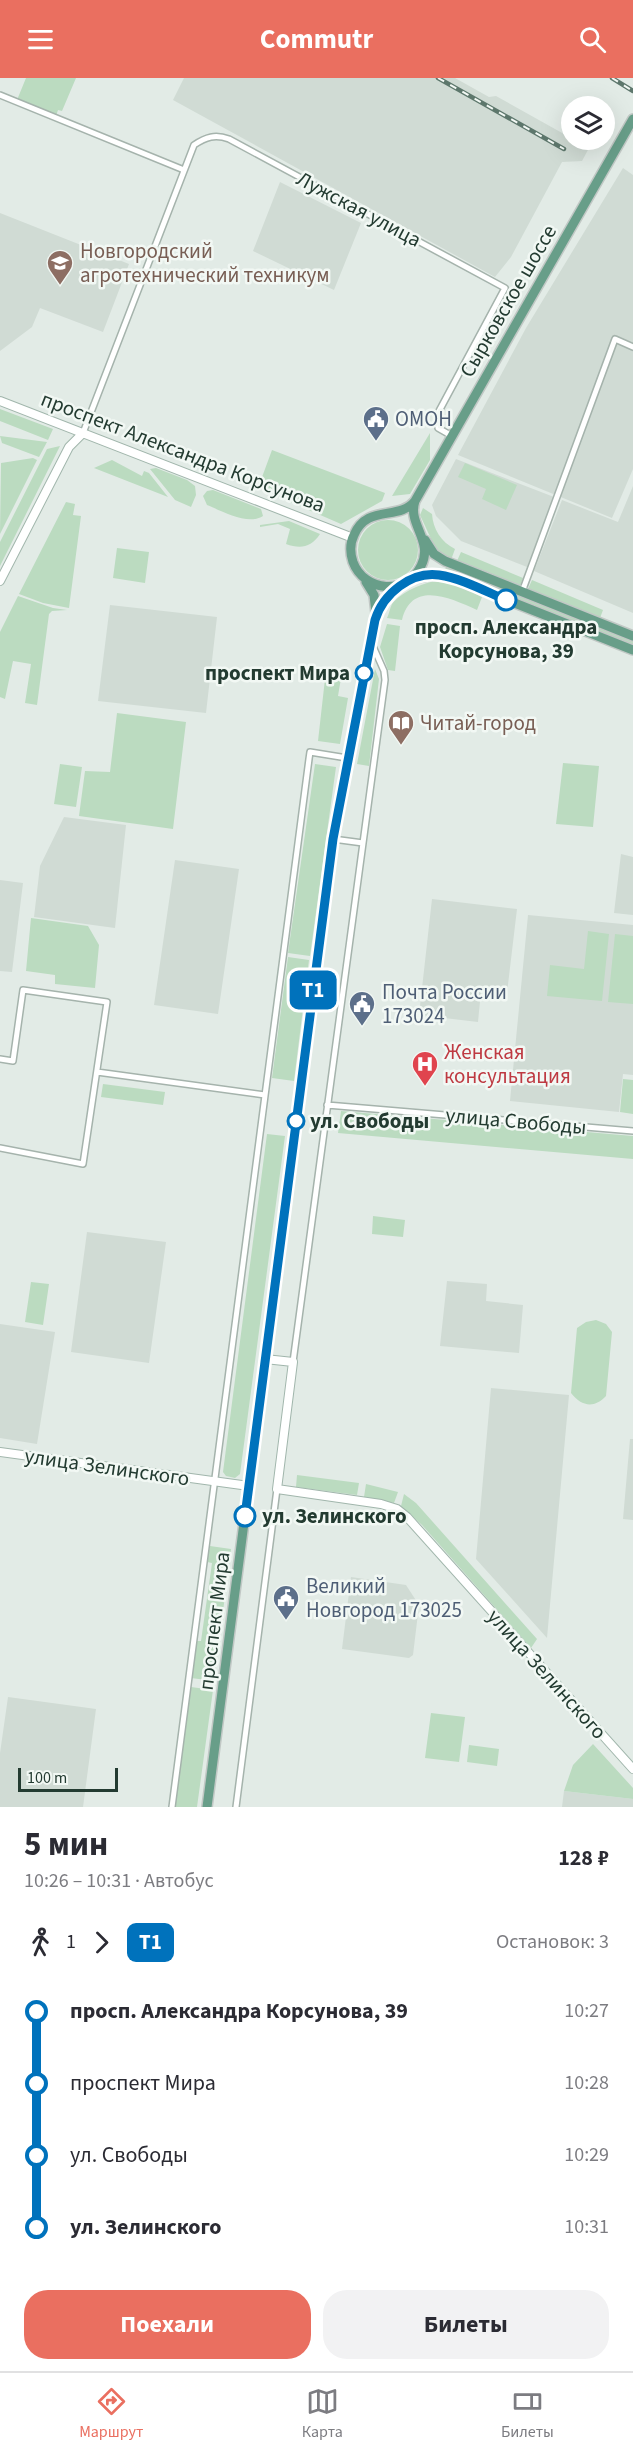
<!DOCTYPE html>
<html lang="ru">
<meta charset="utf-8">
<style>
body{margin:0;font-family:"Source Sans 3",sans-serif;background:#f2f2f3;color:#2b2b33;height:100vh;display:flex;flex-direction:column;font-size:22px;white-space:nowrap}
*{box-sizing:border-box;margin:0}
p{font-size:20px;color:#7c7c81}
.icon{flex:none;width:33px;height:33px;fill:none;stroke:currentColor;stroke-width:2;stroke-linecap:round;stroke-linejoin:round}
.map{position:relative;height:1729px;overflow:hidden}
.sheet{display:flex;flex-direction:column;background:#fff;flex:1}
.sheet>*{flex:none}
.badge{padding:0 12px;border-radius:9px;font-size:21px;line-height:39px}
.controls{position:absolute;left:561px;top:18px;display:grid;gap:12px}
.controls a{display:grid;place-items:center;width:54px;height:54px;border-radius:50%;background:#fff;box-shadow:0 6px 24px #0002;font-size:30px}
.scale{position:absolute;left:18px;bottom:15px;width:100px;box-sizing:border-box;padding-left:6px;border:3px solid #233b31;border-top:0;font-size:16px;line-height:21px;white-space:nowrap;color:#233b31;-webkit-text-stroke:4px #f2f8f4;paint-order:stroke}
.map>.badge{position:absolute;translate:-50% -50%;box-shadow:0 0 0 3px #fff}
.legs{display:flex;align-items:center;gap:9px;height:66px;padding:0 24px;font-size:20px}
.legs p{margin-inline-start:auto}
.overview{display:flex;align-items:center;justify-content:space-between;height:102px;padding:0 24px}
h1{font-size:33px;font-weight:700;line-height:45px}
.cta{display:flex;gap:12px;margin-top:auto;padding:12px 24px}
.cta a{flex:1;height:69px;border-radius:24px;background:#ea6f60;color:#fff;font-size:24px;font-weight:700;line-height:69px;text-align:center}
.cta a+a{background:#f2f2f3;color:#2b2b33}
ul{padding:0 24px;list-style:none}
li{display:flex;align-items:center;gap:21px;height:72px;font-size:22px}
li i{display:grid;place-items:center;width:9px;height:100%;margin:0 8px;background:currentColor}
li i::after{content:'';width:15px;height:15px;margin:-8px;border:4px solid;border-radius:50%;background:#fff}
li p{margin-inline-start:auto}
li:first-child i{background:linear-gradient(#0000 50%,currentColor 0)}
li:last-child i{background:linear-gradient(currentColor 50%,#0000 0)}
header{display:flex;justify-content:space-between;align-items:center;height:78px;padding:0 24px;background:#ea6f60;color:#fff;font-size:27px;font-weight:700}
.dock{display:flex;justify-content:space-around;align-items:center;height:84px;border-top:2px solid #e1e1e2;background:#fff;font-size:16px;color:#7c7c81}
.dock a{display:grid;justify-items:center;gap:3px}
.dock .on{color:#ea6f60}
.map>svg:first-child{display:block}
.built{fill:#d0dbd4}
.green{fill:#bbdbc0}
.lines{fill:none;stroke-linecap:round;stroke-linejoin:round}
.street-casing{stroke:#a5b3ac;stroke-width:8}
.secondary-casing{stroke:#a1b6ac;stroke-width:10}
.primary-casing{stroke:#c1c8c5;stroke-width:12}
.street{stroke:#fff;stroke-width:5}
.secondary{stroke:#fff;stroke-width:8}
.primary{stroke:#689e89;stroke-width:9}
.rail-casing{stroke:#5d776c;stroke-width:4.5}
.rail{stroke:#f2f8f4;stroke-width:2;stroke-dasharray:7;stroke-linecap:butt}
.line-1-casing{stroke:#fff;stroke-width:14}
.line-1{stroke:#0072bc;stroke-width:9}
.stop-1-dot{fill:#fff;stroke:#0072bc;stroke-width:3}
.labels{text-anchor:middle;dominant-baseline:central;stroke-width:5;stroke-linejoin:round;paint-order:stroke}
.street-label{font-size:21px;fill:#233b31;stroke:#f2f8f4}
.education-label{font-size:21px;fill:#785e54;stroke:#f2f8f4;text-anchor:start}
.service-label{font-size:21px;fill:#4e5e75;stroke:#f2f8f4;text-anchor:start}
.stop-label{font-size:21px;font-weight:bold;fill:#233b31;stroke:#f2f8f4;text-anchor:start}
.health-label{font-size:21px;fill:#be3a42;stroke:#f2f8f4;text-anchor:start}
</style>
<header><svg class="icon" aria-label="menu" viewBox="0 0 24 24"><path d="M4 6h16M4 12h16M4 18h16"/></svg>Commutr<svg class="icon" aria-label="search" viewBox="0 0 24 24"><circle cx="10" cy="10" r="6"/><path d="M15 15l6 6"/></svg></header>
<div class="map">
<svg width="633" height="1729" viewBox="0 0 633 1729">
<rect width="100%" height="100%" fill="#e2ebe6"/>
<path class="built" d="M184 0H455L489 19 496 18 589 70 582 83 562 84 511 179 495 199 173 22Z
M623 90 633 97V391L612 440 458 377 526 250Z
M280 104 361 145 334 212 253 173Z
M0 135 129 186 103 254 40 230 32 249 0 273Z
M456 381 554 419 527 489 461 463 436 438 432 427Z
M633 408V535L534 493 562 422 618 444Z
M110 527 217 539 206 635 98 623Z
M64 739 126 747 115 850 34 839 40 788Z
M621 776 633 779V837L614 835Z
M175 782 239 791 218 936 154 927Z
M0 802 23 805 12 894 0 893Z
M432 821 517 831 507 915 481 913 478 944 419 937Z
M528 837 633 847V997L623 996 619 1034 510 1023Z
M87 1154 166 1164 149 1285 71 1274Z
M447 1203 487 1206 486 1223 523 1227 519 1275 440 1268Z
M0 1246 55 1254 37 1366 0 1360Z
M491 1310 569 1317 547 1560 476 1481Z
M630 1361H633V1442L623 1441Z
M351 1499 406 1507 419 1527 413 1577 409 1580 342 1571Z
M8 1619 96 1631 83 1729H0V1675Z
M564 1713 633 1721V1729H562Z"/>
<path class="green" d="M26 0H76L62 33 58 32 56 38 17 22Z
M0 331 53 351 48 362 0 343Z
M430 355V382L410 416 392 418Z
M0 358 47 364 39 379 2 365Z
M60 368 0 488V464L47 371Z
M272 372 385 415 382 423 341 446 258 410Z
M33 380 37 382 0 456 1 385Z
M112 382 142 398 144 393 149 395 168 419 94 390Z
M465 385 517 407 506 432 482 421 486 411 458 399Z
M156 390 187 402 195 408 196 417 191 429 175 422 150 391Z
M213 412 261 431 263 438C248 448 222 433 207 427L203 418 207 413Z
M66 424 75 426 73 437 81 438 69 530 43 525 19 516Z
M423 430 432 436C433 451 441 464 455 471L451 482 437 474 420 437Z
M358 472a30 30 0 1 1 60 0a30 30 0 1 1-60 0Z
M289 443 320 456C311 470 300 471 286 466L290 451 278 446 260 449V447Z
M117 470 149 474 145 505 113 500Z
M461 474 523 500 520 508 457 483Z
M447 488 633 562V568L450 496 444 493Z
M532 502 603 532 600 540 528 511Z
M436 503 460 508 482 519 477 532C452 521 412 501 402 542L387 540C389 536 390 530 392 526 401 514 423 505 436 503Z
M18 518 53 530 67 532 52 533 49 536 37 627 25 625 31 586 13 583 5 621 0 619V554Z
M387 546 400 548 395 593 388 592 380 569Z
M375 591 379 601 369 688 357 686Z
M326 592 342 594 338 618 348 620 340 666 318 663Z
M117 635 186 644 173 751 79 738 85 693 110 694Z
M563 685 599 688 593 749 556 746Z
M60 686 82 689 76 729 54 726Z
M315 686 336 689 310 878 288 875Z
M31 840 88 848 99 867 95 910 55 906V897L26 893Z
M588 853 609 856 602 923 547 918 550 887 584 891Z
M615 856 633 858V926L608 924Z
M288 879 309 882 294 1003 272 1000Z
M623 1001 633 1002V1036L620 1034Z
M103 1006 165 1014 163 1027 101 1019Z
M341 1033 633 1058V1081L338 1055Z
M267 1056 285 1058 240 1396 235 1400 226 1398 223 1394Z
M373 1138 405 1142 403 1159 372 1156Z
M31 1204 49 1206 43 1247 25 1244Z
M596 1242 606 1246 612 1254 606 1318C594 1331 581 1328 571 1315L577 1250 586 1244Z
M297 1397 359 1405 357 1417 296 1409Z
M366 1406 398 1414 394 1425 364 1419Z
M404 1416 416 1425 537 1561 531 1570 422 1447 401 1428Z
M210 1468 231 1471 214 1603 191 1600 196 1563H201L212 1485 207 1484Z
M191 1609 213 1612 197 1729H175Z
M431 1635 465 1639 459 1684 425 1680Z
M593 1666 633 1710V1721L564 1713 573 1687Z
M469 1667 499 1671 497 1688 467 1684Z"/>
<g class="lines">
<g class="street-casing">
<path id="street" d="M0 17 184 92
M83 355 194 67C206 59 215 56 229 61L505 210 438 335V350L452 358
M522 514 615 261 633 269
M333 761 363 765
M0 981 13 983 23 912 107 924 83 1086 0 1070
M97 994 265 1017
M327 1027 633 1053
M293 1284 385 602 384 593 372 566
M172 1729 309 681 310 674 347 680
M236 1729 277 1411"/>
</g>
<g class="secondary-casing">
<path id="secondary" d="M0 323 353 460
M0 503 69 369 83 355
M265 1281 293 1284 277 1411 381 1426 397 1431 407 1439 633 1691
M0 1374 249 1408"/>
</g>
<g class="primary-casing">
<path id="primary" d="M415 423C407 446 434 463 421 488 407 518 364 514 353 484 350 475 350 465 354 457 367 426 399 443 415 423L633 41
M425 462 434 476 445 483 633 558
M413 501 432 497 449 499 633 572
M366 504 374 517 376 535
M207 1729 333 761 377 535 387 518 404 505"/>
</g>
<use href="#street" class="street"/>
<use href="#secondary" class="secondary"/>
<use href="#primary" class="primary"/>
<g class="rail-casing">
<path id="rail" d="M438 0 564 71
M612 0 633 13"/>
</g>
<use href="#rail" class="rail"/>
</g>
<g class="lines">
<g class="line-1-casing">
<path id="line-1" d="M245 1438 333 761 375 542C383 516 411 493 439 497 461 500 485 513 506 522"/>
</g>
<use href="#line-1" class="line-1"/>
</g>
<defs>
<g id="university-pin" transform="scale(1.35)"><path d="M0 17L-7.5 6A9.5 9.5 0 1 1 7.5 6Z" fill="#8d6e63" stroke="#f2f8f4"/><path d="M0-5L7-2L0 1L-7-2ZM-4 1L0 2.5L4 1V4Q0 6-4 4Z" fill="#fff"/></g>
<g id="civic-pin" transform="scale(1.35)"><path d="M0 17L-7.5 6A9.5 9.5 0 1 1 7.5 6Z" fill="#5c6f8a" stroke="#f2f8f4"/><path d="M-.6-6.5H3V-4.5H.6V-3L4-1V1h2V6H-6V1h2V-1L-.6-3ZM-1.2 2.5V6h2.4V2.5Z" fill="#fff"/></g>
<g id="library-pin" transform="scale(1.35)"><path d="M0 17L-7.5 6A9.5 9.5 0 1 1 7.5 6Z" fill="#8d6e63" stroke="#f2f8f4"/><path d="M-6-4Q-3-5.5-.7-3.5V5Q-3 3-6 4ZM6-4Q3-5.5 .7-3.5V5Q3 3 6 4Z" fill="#fff"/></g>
<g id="hospital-pin" transform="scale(1.35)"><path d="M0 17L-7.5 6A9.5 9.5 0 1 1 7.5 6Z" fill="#e0444e" stroke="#f2f8f4"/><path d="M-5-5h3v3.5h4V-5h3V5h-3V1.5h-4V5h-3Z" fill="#fff"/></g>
</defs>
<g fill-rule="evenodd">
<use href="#university-pin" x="60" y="185"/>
<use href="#civic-pin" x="376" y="341"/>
<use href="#library-pin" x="401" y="645"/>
<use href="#civic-pin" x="362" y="926"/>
<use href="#hospital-pin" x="425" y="986"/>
<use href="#civic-pin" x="286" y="1520"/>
</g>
<g class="stop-1-dot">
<circle cx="506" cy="522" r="10"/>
<circle cx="364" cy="595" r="8"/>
<circle cx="296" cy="1043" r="8"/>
<circle cx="245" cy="1438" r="10"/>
</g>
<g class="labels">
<g class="street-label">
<text transform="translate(359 131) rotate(28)">Лужская улица</text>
<text transform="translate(508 223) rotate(-60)">Сырковское шоссе</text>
<text transform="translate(183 374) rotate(21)">проспект Александра Корсунова</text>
<text transform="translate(516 1043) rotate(5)">улица Свободы</text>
<text transform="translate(107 1389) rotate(8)">улица Зелинского</text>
<text transform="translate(214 1543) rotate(-83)">проспект Мира</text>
<text transform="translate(547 1596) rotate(48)">улица Зелинского</text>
</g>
<g class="education-label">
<text x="80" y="173">Новгородский<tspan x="80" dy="24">агротехнический техникум</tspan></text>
<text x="420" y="645">Читай-город</text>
</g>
<g class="service-label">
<text x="395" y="341">ОМОН</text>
<text x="382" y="914">Почта России<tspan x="382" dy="24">173024</tspan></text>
<text x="306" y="1508">Великий<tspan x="306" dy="24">Новгород 173025</tspan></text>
</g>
<g class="stop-label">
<text x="506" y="549" text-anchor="middle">просп. Александра<tspan x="506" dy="24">Корсунова, 39</tspan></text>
<text x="350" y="595" text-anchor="end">проспект Мира</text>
<text x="310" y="1043">ул. Свободы</text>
<text x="262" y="1438">ул. Зелинского</text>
</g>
<g class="health-label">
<text x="444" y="974">Женская<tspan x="444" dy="24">консультация</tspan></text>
</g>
</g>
</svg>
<div class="controls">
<a><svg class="icon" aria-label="layers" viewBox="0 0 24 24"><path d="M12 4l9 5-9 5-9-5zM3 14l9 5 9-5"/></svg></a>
</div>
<div class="scale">100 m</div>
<b class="badge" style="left:313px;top:912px;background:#0072bc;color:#fff">Т1</b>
</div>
<section class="sheet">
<div class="overview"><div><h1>5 мин</h1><p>10:26 – 10:31 · Автобус</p></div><b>128 ₽</b></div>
<div class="legs"><svg class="icon" aria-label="walk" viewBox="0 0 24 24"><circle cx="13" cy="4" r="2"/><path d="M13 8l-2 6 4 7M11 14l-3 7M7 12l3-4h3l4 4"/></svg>1<svg class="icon" aria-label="forward" viewBox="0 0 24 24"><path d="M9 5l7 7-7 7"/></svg><b class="badge" style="background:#0072bc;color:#fff">Т1</b><p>Остановок: 3</p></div>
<ul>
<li><i style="color:#0072bc"></i><b>просп. Александра Корсунова, 39</b><p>10:27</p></li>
<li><i style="color:#0072bc"></i><span>проспект Мира</span><p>10:28</p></li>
<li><i style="color:#0072bc"></i><span>ул. Свободы</span><p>10:29</p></li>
<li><i style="color:#0072bc"></i><b>ул. Зелинского</b><p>10:31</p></li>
</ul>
<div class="cta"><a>Поехали</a><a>Билеты</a></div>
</section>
<nav class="dock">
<a class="on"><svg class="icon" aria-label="directions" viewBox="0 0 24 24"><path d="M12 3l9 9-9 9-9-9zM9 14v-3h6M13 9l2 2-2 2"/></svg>Маршрут</a>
<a><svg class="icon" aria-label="map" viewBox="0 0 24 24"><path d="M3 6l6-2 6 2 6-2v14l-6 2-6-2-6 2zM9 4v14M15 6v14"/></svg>Карта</a>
<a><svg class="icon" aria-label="tickets" viewBox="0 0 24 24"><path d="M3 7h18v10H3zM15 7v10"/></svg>Билеты</a>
</nav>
